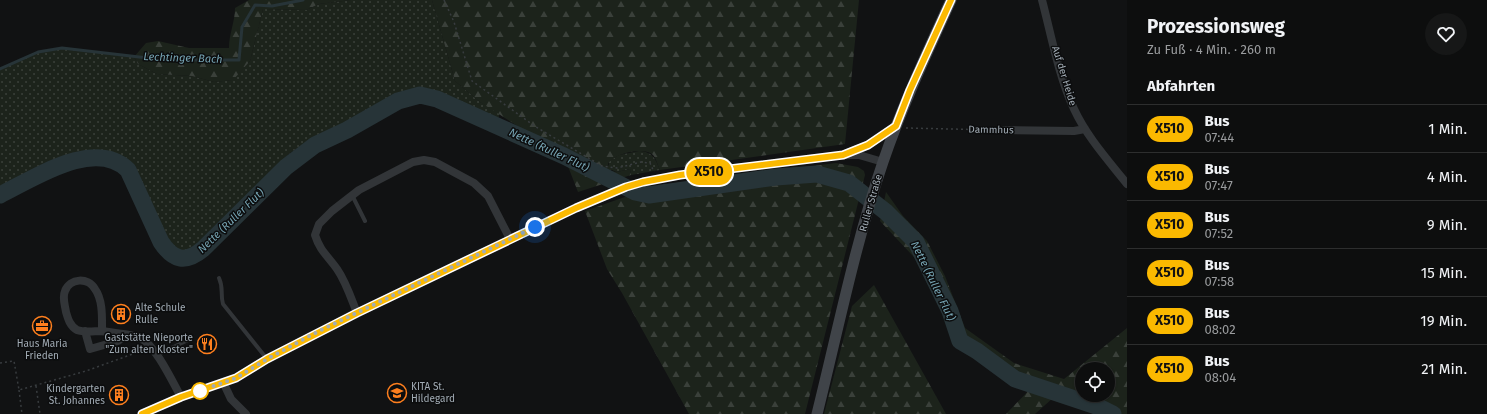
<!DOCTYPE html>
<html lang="de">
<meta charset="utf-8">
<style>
body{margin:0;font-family:"Fira Sans",sans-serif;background:#161717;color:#f1f3f6;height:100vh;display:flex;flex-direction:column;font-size:15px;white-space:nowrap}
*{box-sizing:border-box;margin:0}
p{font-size:13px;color:#9a9c9e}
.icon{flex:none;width:22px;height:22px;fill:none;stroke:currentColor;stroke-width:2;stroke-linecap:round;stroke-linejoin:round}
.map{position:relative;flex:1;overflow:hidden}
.details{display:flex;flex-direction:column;background:#0d0e0e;width:360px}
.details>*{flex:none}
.badge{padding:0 8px;border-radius:13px;font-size:14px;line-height:26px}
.tools{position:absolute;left:1075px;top:362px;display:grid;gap:8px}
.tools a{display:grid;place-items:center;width:40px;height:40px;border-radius:50%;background:#0d0e0e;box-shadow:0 1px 3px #0004,0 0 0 1px #2d2e2e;font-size:20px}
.you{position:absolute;width:20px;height:20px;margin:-10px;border:3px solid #fff;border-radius:50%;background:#1a73e8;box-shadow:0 0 0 6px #1a73e833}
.map>.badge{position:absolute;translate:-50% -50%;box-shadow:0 0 0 2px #fff}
h2{padding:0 20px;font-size:15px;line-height:36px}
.round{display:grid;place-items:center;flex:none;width:42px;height:42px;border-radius:21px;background:#161717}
.headline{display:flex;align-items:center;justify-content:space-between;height:68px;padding:0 20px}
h1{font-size:19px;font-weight:700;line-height:30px}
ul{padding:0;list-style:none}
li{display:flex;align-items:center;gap:12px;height:48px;padding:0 20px;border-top:1px solid #2d2e2e}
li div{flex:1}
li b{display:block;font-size:15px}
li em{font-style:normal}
li .badge{min-width:44px;font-weight:700;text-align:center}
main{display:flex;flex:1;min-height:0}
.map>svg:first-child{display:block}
.grass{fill:url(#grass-dots)}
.forest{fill:url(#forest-firs);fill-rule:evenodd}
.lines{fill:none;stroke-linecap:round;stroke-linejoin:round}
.stream{stroke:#273438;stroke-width:3}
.river{stroke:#273438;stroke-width:17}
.path{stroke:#383c3f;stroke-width:1.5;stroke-dasharray:2 3;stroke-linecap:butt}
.service{stroke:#323538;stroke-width:4}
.minor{stroke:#323538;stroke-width:8}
.secondary{stroke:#404449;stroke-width:11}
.line-casing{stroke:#fff;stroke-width:9}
.line{stroke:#fbb900;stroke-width:6}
.walk{stroke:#a2acb5;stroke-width:4;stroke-dasharray:0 7.2}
.stop-dot{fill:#fff;stroke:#fbb900;stroke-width:2}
.labels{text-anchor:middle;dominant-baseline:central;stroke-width:3;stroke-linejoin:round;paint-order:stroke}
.street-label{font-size:10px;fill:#a2acb5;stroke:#0c0d0e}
.poi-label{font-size:10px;fill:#a2acb5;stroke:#0c0d0e;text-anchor:start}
.water-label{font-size:11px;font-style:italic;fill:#76a4b3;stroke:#0c0d0e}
</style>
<main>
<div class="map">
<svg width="1127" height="414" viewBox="0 0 1127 414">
<defs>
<pattern id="grass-dots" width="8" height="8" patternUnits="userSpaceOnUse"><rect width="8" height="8" fill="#1c231b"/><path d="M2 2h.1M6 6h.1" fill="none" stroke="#3a403a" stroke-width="1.8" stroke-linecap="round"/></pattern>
<pattern id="forest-firs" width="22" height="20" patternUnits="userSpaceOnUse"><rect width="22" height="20" fill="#1c231b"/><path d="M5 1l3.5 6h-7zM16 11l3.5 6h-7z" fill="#3a403a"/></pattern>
</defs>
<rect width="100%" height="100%" fill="#111213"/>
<path class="grass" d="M351 0H432L455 81 480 102 500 113 496 125C477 117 438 94 420 95 391 97 371 120 346 131 328 138 309 139 293 151 285 156 279 166 273 174 260 189 201 260 184 259 174 259 166 250 161 242L128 170C101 143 54 167 25 180L21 184 0 195V69L38 52 62 48 134 57 138 64 157 74 192 76 214 82 232 80 250 61 263 9 306 10 319 4Z
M639 151C653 152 655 158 660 170L631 175 630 169 617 172 609 169V161L619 155Z"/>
<path class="forest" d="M249 0H351L319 4 306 10 263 9 250 61 233 80 214 82 192 76 157 74 138 64 134 57 146 43 158 41 189 48H229C229 34 235 22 235 8Z
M432 0H859L845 144 660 170C658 166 656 158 653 155 645 146 613 153 608 164L611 171 617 172 630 169 631 175 578 192 564 156 480 102 455 81Z
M836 163 858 167 864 171 865 175 805 414H689L622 293 607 269 585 211 659 185Z
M886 192 903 216 927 241 945 276 965 328 1014 363 1064 379 1127 328V414H1094L1054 397 1035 414H1006L1034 385 1015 379 977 351 960 341 938 297 928 272 880 221ZM1082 369H1108V395H1082Z
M874 285 946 414H824L852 306Z"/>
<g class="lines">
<path class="stream" d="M0 69 38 52 62 48 165 60H239L242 27 255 5 272 6 303 0"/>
<path class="river" d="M0 195C33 179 95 137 128 170L161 242C173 260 185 264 203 249L286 167 315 145 347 130 398 101 420 95 437 99 564 156 635 192 649 195 776 177 817 174 849 183 886 212 916 242 950 311 960 341 977 351 1015 379 1099 407 1113 414"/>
<path class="path" d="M444 0 454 22 472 81 536 127 602 166 617 168 641 162 650 163 654 172
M906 128 996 130
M0 363 14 361 19 390 86 371 141 351
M36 386 40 414
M19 390 22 414"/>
<path class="service" d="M352 195 365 221
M219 278C224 289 220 294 223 304L267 359
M157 355 188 340"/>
<path class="minor" d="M1042 0C1051 34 1059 78 1074 109 1087 137 1108 160 1127 184
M1005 130 1074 131 1085 129
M847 153 868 145 896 127
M357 313C351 298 346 282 337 269 328 256 320 251 315 235L319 224 332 211 359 190 413 162 424 160 435 162 474 183 488 196 510 239
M85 331 90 349 118 341 125 336
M102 331C94 331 85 333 77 330 70 326 68 319 66 312 65 305 62 298 65 291 70 278 88 277 95 289 103 300 102 318 102 331 111 333 134 334 141 338 157 348 172 381 181 397
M224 384 231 399 246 414
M142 414 181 397 236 378 267 359 357 313 576 208 627 187 643 182 680 175 843 155H859L883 162"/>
<path class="secondary" d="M817 414C838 330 855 244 883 162 902 106 927 53 951 0"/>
</g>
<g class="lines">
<g class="line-casing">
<path id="line" d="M142 414 181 397 236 378 267 359 357 313 576 208 626 187 643 182 680 175 843 155 868 145 896 126 910 90 951 0"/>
</g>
<use href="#line" class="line"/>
<path class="walk" d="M200 391 236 378 267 359 319 331 535 227"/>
</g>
<defs>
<g id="building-ring" transform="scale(1)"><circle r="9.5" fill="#0c0d0e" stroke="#fe7f1e" stroke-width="1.5"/><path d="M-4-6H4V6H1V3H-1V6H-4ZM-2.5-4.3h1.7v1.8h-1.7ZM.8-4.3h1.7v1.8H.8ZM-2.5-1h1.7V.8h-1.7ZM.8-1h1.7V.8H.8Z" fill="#fe7f1e"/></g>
<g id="office-ring" transform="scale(1)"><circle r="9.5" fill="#0c0d0e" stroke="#fe7f1e" stroke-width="1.5"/><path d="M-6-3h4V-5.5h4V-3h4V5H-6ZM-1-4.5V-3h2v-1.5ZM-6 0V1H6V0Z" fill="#fe7f1e"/></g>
<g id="restaurant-ring" transform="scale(1)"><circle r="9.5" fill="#0c0d0e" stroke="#fe7f1e" stroke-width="1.5"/><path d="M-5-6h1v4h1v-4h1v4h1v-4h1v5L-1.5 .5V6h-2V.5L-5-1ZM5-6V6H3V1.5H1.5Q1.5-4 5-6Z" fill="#fe7f1e"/></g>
<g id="school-ring" transform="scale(1)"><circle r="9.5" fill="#0c0d0e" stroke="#fe7f1e" stroke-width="1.5"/><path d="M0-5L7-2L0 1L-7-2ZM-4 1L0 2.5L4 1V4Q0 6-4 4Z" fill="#fe7f1e"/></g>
</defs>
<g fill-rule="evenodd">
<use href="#building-ring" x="121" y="314"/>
<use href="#office-ring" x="42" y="326"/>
<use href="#restaurant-ring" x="207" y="344"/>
<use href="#school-ring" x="397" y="393"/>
<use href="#building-ring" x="119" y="395"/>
</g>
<circle class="stop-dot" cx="200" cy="391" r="8"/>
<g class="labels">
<g class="street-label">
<text transform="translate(1064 76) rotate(73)">Auf der Heide</text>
<text transform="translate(991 130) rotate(1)">Dammhus</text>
<text transform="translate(871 203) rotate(-74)">Ruller Straße</text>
</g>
<g class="poi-label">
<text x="135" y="308">Alte Schule<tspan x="135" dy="12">Rulle</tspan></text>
<text x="193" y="338" text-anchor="end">Gaststätte Nieporte<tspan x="193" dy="12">"Zum alten Kloster"</tspan></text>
<text x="42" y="344" text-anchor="middle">Haus Maria<tspan x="42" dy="12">Frieden</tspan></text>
<text x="411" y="387">KITA St.<tspan x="411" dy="12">Hildegard</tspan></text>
<text x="105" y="389" text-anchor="end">Kindergarten<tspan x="105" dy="12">St. Johannes</tspan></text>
</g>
<g class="water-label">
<text transform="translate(183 58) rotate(2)">Lechtinger Bach</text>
<text transform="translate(549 150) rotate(25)">Nette (Ruller Flut)</text>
<text transform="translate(231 221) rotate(-44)">Nette (Ruller Flut)</text>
<text transform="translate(933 281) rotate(64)">Nette (Ruller Flut)</text>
</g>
</g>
</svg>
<div class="tools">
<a><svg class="icon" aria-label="locate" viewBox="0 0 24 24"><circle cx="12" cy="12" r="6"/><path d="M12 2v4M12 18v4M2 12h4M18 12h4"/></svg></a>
</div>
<div class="you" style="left:535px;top:227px"></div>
<b class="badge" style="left:709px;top:172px;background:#fbb900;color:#111">X510</b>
</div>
<section class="details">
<div class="headline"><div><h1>Prozessionsweg</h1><p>Zu Fuß · 4 Min. · 260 m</p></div><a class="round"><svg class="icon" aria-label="heart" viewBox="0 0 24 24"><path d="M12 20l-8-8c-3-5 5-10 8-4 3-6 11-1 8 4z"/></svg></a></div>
<h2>Abfahrten</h2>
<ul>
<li><span class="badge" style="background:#fbb900;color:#111">X510</span><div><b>Bus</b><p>07:44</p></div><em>1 Min.</em></li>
<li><span class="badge" style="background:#fbb900;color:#111">X510</span><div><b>Bus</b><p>07:47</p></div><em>4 Min.</em></li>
<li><span class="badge" style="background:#fbb900;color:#111">X510</span><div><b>Bus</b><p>07:52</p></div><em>9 Min.</em></li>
<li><span class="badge" style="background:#fbb900;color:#111">X510</span><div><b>Bus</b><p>07:58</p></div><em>15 Min.</em></li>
<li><span class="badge" style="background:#fbb900;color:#111">X510</span><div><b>Bus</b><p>08:02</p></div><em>19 Min.</em></li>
<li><span class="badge" style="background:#fbb900;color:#111">X510</span><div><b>Bus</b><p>08:04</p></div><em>21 Min.</em></li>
</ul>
</section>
</main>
